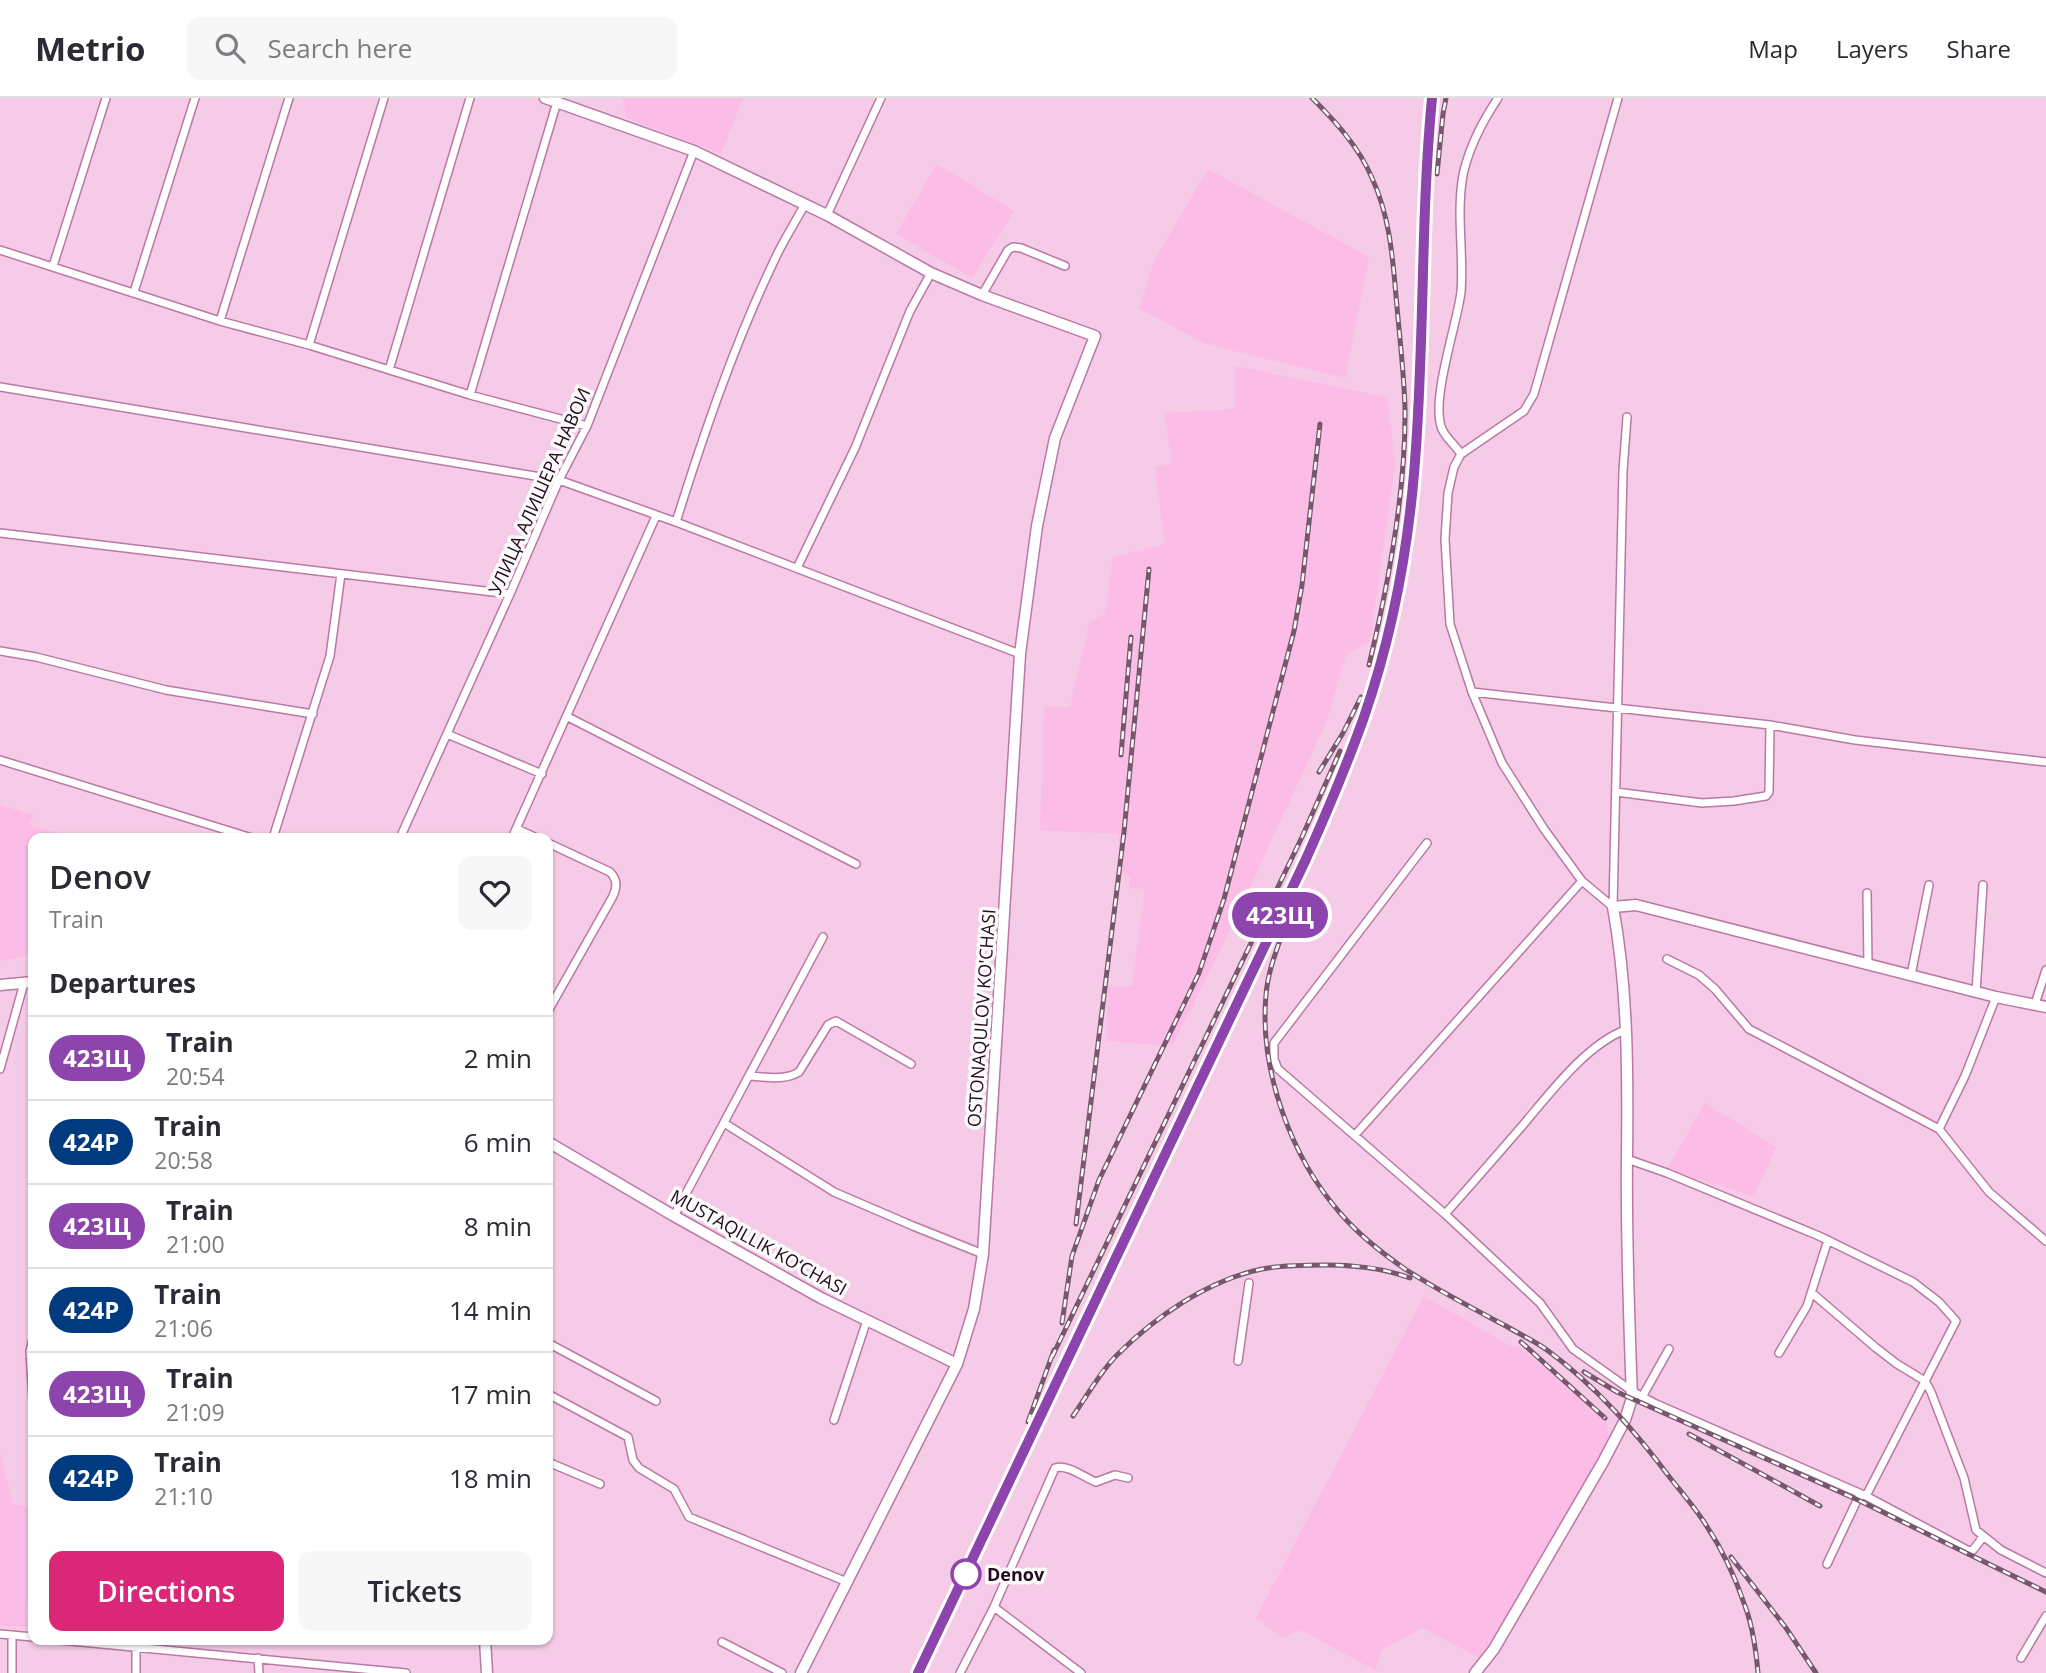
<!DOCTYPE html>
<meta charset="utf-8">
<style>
body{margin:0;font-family:"Open Sans",sans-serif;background:#f7f7f7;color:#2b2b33;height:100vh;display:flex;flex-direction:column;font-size:26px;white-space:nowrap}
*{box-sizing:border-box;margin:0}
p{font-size:23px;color:#7c7c81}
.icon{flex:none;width:38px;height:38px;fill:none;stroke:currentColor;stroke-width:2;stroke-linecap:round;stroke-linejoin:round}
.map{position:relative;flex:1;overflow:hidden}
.panel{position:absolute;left:28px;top:735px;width:525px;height:812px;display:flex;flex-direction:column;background:#fff;border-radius:14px;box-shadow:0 2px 5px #0004}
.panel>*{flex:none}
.badge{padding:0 14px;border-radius:23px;font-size:24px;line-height:46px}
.map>.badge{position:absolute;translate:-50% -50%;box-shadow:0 0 0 4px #fff}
h2{padding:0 21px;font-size:26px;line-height:63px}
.round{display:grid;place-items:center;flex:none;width:74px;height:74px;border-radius:14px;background:#f7f7f7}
.headline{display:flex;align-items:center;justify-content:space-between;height:119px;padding:0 21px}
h1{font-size:33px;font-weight:600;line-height:52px}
.cta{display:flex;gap:14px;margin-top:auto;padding:14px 21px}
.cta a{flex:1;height:80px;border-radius:14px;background:#db2777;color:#fff;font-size:28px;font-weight:600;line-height:80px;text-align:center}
.cta a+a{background:#f7f7f7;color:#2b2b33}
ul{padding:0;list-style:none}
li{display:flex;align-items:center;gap:21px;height:84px;padding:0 21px;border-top:2px solid #e1e1e2}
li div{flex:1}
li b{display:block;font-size:26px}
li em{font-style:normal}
li .badge{min-width:77px;font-weight:700;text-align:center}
header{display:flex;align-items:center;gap:42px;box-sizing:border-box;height:98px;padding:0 35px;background:#fff;border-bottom:2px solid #e1e1e2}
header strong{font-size:33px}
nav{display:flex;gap:38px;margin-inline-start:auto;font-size:24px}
.search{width:490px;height:63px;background:#f7f7f7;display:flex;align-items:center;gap:18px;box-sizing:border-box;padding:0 24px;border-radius:14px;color:#7c7c81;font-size:26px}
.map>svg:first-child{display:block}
.built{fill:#fbbde6}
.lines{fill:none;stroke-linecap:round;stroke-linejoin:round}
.street-casing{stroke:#ba78a5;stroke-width:10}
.secondary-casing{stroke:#ba78a5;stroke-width:13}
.street{stroke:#fff;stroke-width:7}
.secondary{stroke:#fff;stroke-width:10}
.rail-casing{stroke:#77576d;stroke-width:5}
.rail{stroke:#fbfbfb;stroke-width:2.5;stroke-dasharray:8;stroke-linecap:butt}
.line-casing{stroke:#fff;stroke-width:16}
.line{stroke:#8e44ad;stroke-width:10}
.stop-dot{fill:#fff;stroke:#8e44ad;stroke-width:3.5}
.labels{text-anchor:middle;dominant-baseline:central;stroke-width:7;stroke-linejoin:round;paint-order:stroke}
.street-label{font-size:18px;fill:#240b1d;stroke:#fbfbfb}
.stop-label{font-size:18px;font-weight:bold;fill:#240b1d;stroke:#fbfbfb;text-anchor:start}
</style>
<header>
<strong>Metrio</strong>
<div class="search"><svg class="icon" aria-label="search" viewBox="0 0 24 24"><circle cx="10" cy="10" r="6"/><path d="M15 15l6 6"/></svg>Search here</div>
<nav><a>Map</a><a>Layers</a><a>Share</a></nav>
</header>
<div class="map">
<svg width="2046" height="1575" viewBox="0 0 2046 1575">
<rect width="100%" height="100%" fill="#f6cbe7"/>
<path class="built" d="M622 0H743L721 56 627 20Z
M937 66 1014 113 972 180 896 136Z
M1208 71 1369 159 1345 280 1206 246 1139 211 1155 161Z
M1235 268 1387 299 1395 367 1370 544 1346 557 1326 625 1222 849 1172 948 1106 943 1108 888H1132L1145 791 1129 790 1130 778 1120 775 1118 736 1040 732 1044 609H1070L1090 523 1105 516 1113 459 1165 446 1155 369 1172 365 1164 315 1235 311Z
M0 707 33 717 29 727 77 740H33V857L0 863Z
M1705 1005 1776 1049 1754 1099 1667 1071Z
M1424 1198 1511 1248H1519L1606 1322 1610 1346 1482 1561 1423 1530 1383 1551 1375 1572 1301 1532 1282 1540 1256 1520Z
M0 1355 13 1407 33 1408V1474L30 1475 26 1529 0 1528Z"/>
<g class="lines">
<g class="street-casing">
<path id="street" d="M827 117 881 0
M0 152 220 223 309 247 470 297 587 328
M53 168 106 0
M134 194 195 0
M982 197 1008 152 1013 149 1021 150 1065 168
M220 223 289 0
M309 247 384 0
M389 272 470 0
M0 289 559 382 676 424 1020 556
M470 297 557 4
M1461 356C1456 348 1445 339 1442 331 1430 303 1457 227 1461 194 1464 155 1456 116 1463 77 1469 49 1482 24 1498 0
M676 424C704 335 734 247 774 163 783 143 795 125 805 106
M0 435 510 496
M797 470 855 350 910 213 931 175
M0 553 36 559 166 592 313 616
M1472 594 1770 627 1855 642 2046 664
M568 619 856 766
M447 636 542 676
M0 662 252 740
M1616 694 1702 705 1734 703 1766 698 1769 694 1770 627
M517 731 537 740
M273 740 330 558 341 476
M400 740 510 496 559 382 587 328 694 53
M512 740 656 418
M548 745 610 774C618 782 617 790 612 800L548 913
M1427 745 1274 945V961L1278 971 1445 1116 1540 1205 1573 1251 1632 1293 1654 1305 1866 1398 1956 1223 1939 1204 1913 1184 1819 1138 1667 1075 1627 1061
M1867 795 1868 866
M1613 809 1582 783 1544 731 1502 665 1472 594 1450 526 1445 441 1448 395 1454 369 1461 356 1524 313 1534 296 1618 0
M1613 809 1623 373 1627 319
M1667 861 1699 877 1715 891 1749 931 1939 1031 1989 1094 2046 1143
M1911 877 1929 787
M1976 894 1983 787
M2035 906 2046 872
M0 971 24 885
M749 978C766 979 784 983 799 974L828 927 836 923 911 966
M724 1025 834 1094 913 1128 983 1156
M1939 1031 1965 978 1996 899
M1355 1037 1582 783
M1445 1116C1471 1087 1497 1057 1523 1027 1550 995 1586 947 1625 932
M674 1118 823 839
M1812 1195 1875 1249 1897 1266 1925 1283 1931 1294 1964 1380 1976 1432 2001 1452 2046 1475
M33 1241 30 1253 33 1304
M548 1245 656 1303
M1779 1255 1807 1208 1828 1142
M1238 1263 1249 1185
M548 1296 628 1339 633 1362 639 1370 674 1391 689 1419 847 1484
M1642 1299 1669 1251
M834 1322 867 1222
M548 1364 600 1386
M1866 1398 1969 1453 1973 1452 1983 1439
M1827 1466 1860 1396
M994 1509 1081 1575
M0 1536 33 1539
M12 1537V1575
M60 1542 406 1575
M722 1544 782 1575
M136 1550V1575
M258 1560 259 1575
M2021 1560 2046 1518
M960 1575 994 1509 1055 1370C1068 1366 1083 1379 1096 1384L1115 1377 1128 1380"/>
</g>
<g class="secondary-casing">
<path id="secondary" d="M545 0 694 53 827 117 931 175 982 197 1095 238 1055 340 1037 428 1020 556 983 1156 974 1211 957 1266 801 1575
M0 887 33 884
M548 1044 674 1118 821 1200 957 1266
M485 1542 487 1575
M1475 1575 1494 1551 1603 1364 1625 1322 1632 1300C1629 1220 1626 1140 1627 1060 1628 977 1628 891 1613 809L1636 807 1996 899 2046 909"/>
</g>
<use href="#street" class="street"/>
<use href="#secondary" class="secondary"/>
<g class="rail-casing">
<path id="rail" d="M1312 0C1335 23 1359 49 1372 80 1391 121 1393 165 1397 209 1400 243 1404 277 1405 310 1406 392 1388 488 1369 567
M1437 76 1443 16 1446 0
M1121 657 1131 539
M1319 674 1343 635 1361 599
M1289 816C1281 842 1268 869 1266 897 1259 971 1291 1060 1341 1116 1359 1137 1382 1155 1405 1171 1437 1192 1472 1210 1506 1228 1519 1236 1535 1243 1547 1252 1596 1288 1635 1333 1671 1381 1683 1396 1696 1411 1706 1427 1722 1451 1736 1481 1745 1508 1753 1529 1756 1552 1758 1575
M1076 1126 1124 734 1149 471
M1062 1225 1072 1158 1099 1082 1199 875 1224 801 1294 533 1302 487 1320 326
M1521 1244 1605 1320
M1052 1259 1302 739 1340 653
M1584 1274 1617 1294 1858 1402 2046 1494
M1073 1318C1087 1298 1100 1274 1117 1257 1155 1219 1208 1182 1262 1171 1282 1167 1305 1167 1326 1167 1355 1167 1383 1170 1410 1180
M1028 1324 1054 1252
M1689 1336 1820 1408
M1731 1459 1786 1530 1816 1575
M918 1575 1306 761C1327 714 1347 667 1364 619 1391 541 1407 457 1414 376 1425 251 1421 125 1432 0"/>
</g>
<use href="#rail" class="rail"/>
</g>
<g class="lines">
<g class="line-casing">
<path id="line" d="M918 1575 1306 761C1327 714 1347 667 1364 619 1391 541 1407 457 1414 376 1425 251 1420 125 1432 0"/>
</g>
<use href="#line" class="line"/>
</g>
<circle class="stop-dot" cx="966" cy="1476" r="14"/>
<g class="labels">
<g class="street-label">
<text transform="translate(539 393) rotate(-66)">УЛИЦА АЛИШЕРА НАВОИ</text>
<text transform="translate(981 920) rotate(-86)">OSTONAQULOV KO'CHASI</text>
<text transform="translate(759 1144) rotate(29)">MUSTAQILLIK KO‘CHASI</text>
</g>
<g class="stop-label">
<text x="987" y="1476">Denov</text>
</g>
</g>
</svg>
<b class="badge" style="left:1280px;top:817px;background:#8e44ad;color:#fff">423Щ</b>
<section class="panel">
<div class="headline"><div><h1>Denov</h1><p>Train</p></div><a class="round"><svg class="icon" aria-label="heart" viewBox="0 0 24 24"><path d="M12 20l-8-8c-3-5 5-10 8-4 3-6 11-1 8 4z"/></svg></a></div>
<h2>Departures</h2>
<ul>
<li><span class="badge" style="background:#8e44ad;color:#fff">423Щ</span><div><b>Train</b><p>20:54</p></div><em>2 min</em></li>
<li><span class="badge" style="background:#003b80;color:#fff">424Р</span><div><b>Train</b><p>20:58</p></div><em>6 min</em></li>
<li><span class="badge" style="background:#8e44ad;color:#fff">423Щ</span><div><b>Train</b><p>21:00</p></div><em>8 min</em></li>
<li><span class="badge" style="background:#003b80;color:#fff">424Р</span><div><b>Train</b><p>21:06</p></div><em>14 min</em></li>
<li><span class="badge" style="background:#8e44ad;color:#fff">423Щ</span><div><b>Train</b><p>21:09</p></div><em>17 min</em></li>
<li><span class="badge" style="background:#003b80;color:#fff">424Р</span><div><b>Train</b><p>21:10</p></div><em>18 min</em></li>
</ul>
<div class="cta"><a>Directions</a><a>Tickets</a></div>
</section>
</div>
